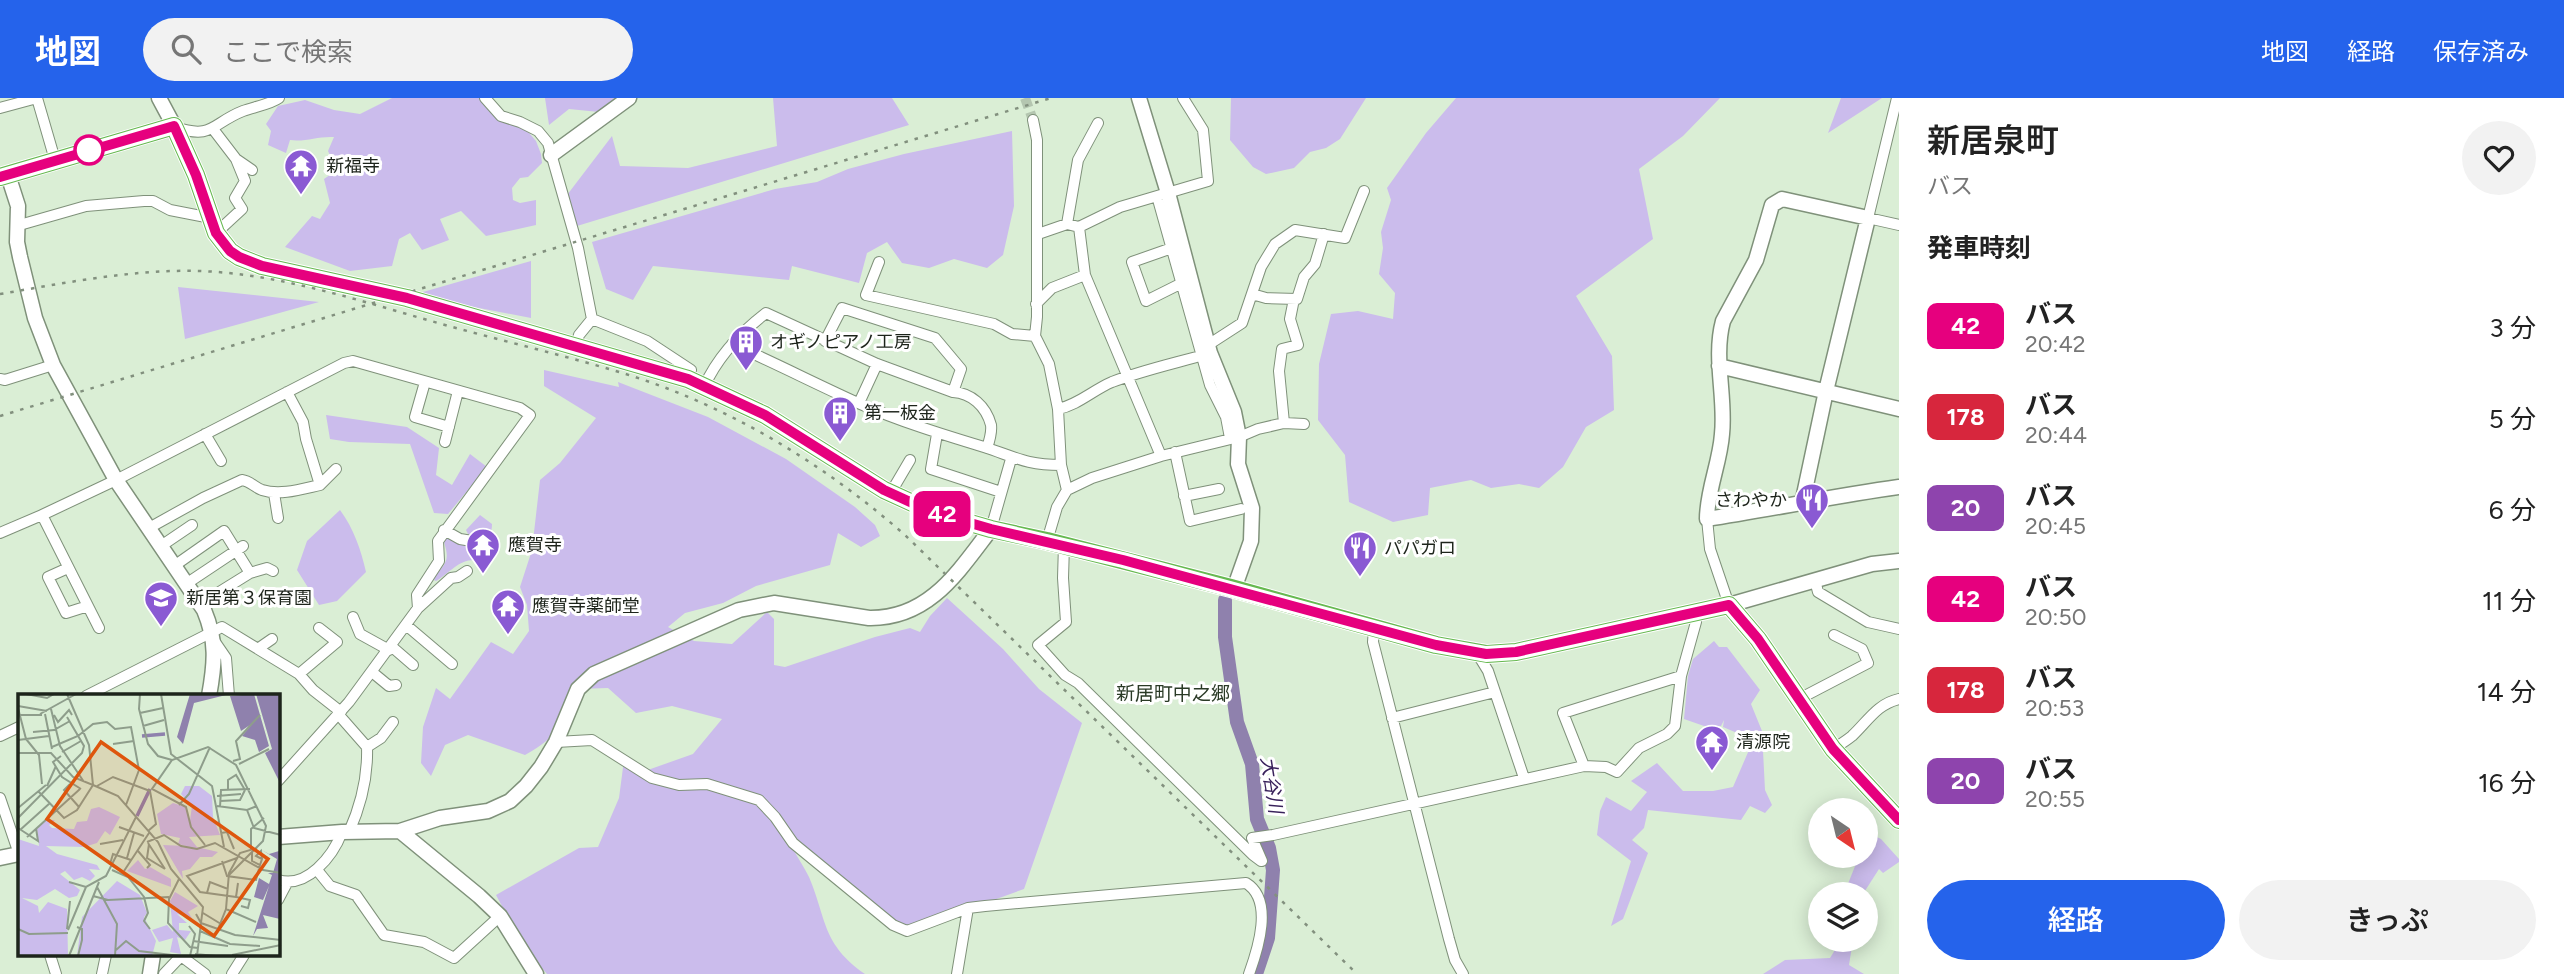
<!DOCTYPE html>
<html lang="ja">
<meta charset="utf-8">
<style>
body{margin:0;font-family:Figtree,"Noto Sans JP",sans-serif;background:#f2f2f2;color:#222;height:100vh;display:flex;flex-direction:column;font-size:26px;white-space:nowrap}
*{box-sizing:border-box;margin:0}
p{font-size:23px;color:#767676}
.icon{flex:none;width:38px;height:38px;fill:none;stroke:currentColor;stroke-width:2;stroke-linecap:round;stroke-linejoin:round}
.map{position:relative;flex:1;overflow:hidden}
.panel{display:flex;flex-direction:column;background:#fff;width:665px}
.panel>*{flex:none}
.badge{padding:0 14px;border-radius:10px;font-size:24px;line-height:46px}
.needle{width:46px;rotate:145deg}
.buttons{position:absolute;left:1808px;top:700px;display:grid;gap:14px}
.buttons a{display:grid;place-items:center;width:70px;height:70px;border-radius:50%;background:#fff;box-shadow:0 4px 18px #0003;font-size:35px}
.map>.badge{position:absolute;translate:-50% -50%;box-shadow:0 0 0 4px #fff}
h2{padding:0 28px;font-size:26px;line-height:63px}
.round{display:grid;place-items:center;flex:none;width:74px;height:74px;border-radius:37px;background:#f2f2f2}
.headline{display:flex;align-items:center;justify-content:space-between;height:119px;padding:0 28px}
h1{font-size:33px;font-weight:600;line-height:52px}
.primary-button{display:flex;gap:14px;margin-top:auto;padding:14px 28px}
.primary-button a{flex:1;height:80px;border-radius:42px;background:#2563eb;color:#fff;font-size:28px;font-weight:600;line-height:80px;text-align:center}
.primary-button a+a{background:#f2f2f2;color:#222}
ul{padding:0;list-style:none}
li{display:flex;align-items:center;gap:21px;height:91px;padding:0 28px}
li div{flex:1}
li b{display:block;font-size:26px}
li em{font-style:normal}
li .badge{min-width:77px;font-weight:700;text-align:center}
header{display:flex;align-items:center;gap:42px;box-sizing:border-box;height:98px;padding:0 35px;background:#2563eb;color:#fff}
header strong{font-size:33px}
nav{display:flex;gap:38px;margin-inline-start:auto;font-size:24px}
.search{width:490px;height:63px;background:#f2f2f2;display:flex;align-items:center;gap:18px;box-sizing:border-box;padding:0 24px;border-radius:38px;color:#767676;font-size:26px}
main{display:flex;flex:1;min-height:0}
.map>svg:first-child{display:block}
.green{fill:#cbbcec}
.lines{fill:none;stroke-linecap:round;stroke-linejoin:round}
.river{stroke:#8f81ad;stroke-width:14}
.street-tunnel{stroke:#b4c6b0;stroke-width:10;stroke-dasharray:10 5;stroke-linecap:butt}
.street-casing{stroke:#7f917a;stroke-width:12}
.secondary-casing{stroke:#7f917a;stroke-width:17}
.highway-casing{stroke:#fff;stroke-width:20}
.street{stroke:#fff;stroke-width:10}
.secondary{stroke:#fff;stroke-width:14}
.highway{stroke:#66b950;stroke-width:18}
.rail{stroke:#82907e;stroke-width:2.5;stroke-dasharray:3.5 7;stroke-linecap:butt}
.line-casing{stroke:#fff;stroke-width:16}
.line{stroke:#e6007e;stroke-width:10}
.stop-dot{fill:#fff;stroke:#e6007e;stroke-width:3.5}
.labels{text-anchor:middle;dominant-baseline:central;stroke-width:6;stroke-linejoin:round;paint-order:stroke}
.poi-label{font-size:18px;fill:#1d241b;stroke:#fff;text-anchor:start}
.neighbourhood-label{font-size:19px;fill:#2a3a26;stroke:#fff}
.water-label{font-size:19px;font-style:italic;fill:#39225b;stroke:#fff}
.inset-river{fill:none;stroke:#8f81ad;stroke-width:3.5}
.inset-road{fill:none;stroke:#8e9d8b;stroke-width:2}
.view{fill:#de560d;fill-opacity:0.15;stroke:#de560d;stroke-width:3.5}
.inset-edge{fill:none;stroke:#1d241b;stroke-width:3.5}
</style>
<header>
<strong>地図</strong>
<div class="search"><svg class="icon" aria-label="search" viewBox="0 0 24 24"><circle cx="10" cy="10" r="6"/><path d="M15 15l6 6"/></svg>ここで検索</div>
<nav><a>地図</a><a>経路</a><a>保存済み</a></nav>
</header>
<main>
<div class="map">
<svg width="1899" height="876" viewBox="0 0 1899 876">
<rect width="100%" height="100%" fill="#daeed5"/>
<path class="green" d="M392 0H481L524 29 536 43 541 56 542 65 528 79 520 80 512 90 513 102 520 105 536 102V127L486 138 461 113 440 121 449 142 422 152 410 135 399 141 392 168 350 173 285 149 312 118 320 121 330 105 324 81 337 72 328 53 334 39C318 38 306 44 290 42L286 55 268 47 271 33 266 26 278 8 305 2 334 12 360 16Z
M619 0 599 14 569 11 549 27 545 0Z
M773 0H892L909 27 577 128 564 101 612 38 620 68 688 70 777 48Z
M1231 0H1366L1340 41 1326 50 1310 54 1294 70 1266 76 1253 69 1230 42Z
M1456 0H1720L1683 38 1639 71 1653 141 1576 198 1612 258 1614 312 1586 329 1563 369 1539 390 1519 386 1491 390 1471 382 1430 390 1428 417 1393 424 1349 404 1345 357 1318 322 1319 266 1331 216 1358 213 1393 221 1395 195 1379 176 1383 150 1381 134 1391 102 1387 90 1426 35Z
M1841 0H1882L1828 35Z
M1012 33 1014 108 1003 157 987 170 954 161 929 170 902 165 887 144 867 155 859 185 792 168 789 182 653 168 633 202 606 191 592 144 775 91 817 84 848 71 904 56Z
M531 163V220L422 199 423 194Z
M178 189 319 204 185 241Z
M544 272 619 289 618 284 708 319 786 361 855 409 875 427 880 438 861 449 838 435 830 467 756 488 723 505 685 515 668 529 694 543 732 546 767 514 774 521V567L785 569 875 539 910 530 920 534 930 518 947 500 1003 551 1039 591 1082 625 1024 791 907 833 793 751C798 760 804 769 809 779 827 822 822 846 865 876H547L523 847 496 797 579 750 598 749 619 700 624 662 645 673 693 656 722 621 672 608 636 615 608 590 578 591C565 623 557 640 525 657L468 637 445 647 431 678 421 665 423 629 436 590 450 601 491 544 513 556 529 533 527 507 520 489 532 452 540 382 560 365 596 320 544 288Z
M326 317 407 329 439 350 436 377 452 387 470 356 487 369 448 416 434 415 410 346 349 344 330 341Z
M340 412C354 431 361 452 366 474L337 503 319 507 297 472 307 443Z
M480 417 492 426C492 436 488 442 479 445L473 438 468 436 466 432Z
M449 439 471 448 476 455 474 462C458 462 450 475 436 483L434 482 435 479C446 464 450 463 444 444L445 440Z
M1714 543 1719 549H1727L1760 592 1751 606 1762 633 1765 692 1772 707 1765 715 1750 708 1741 722 1648 712 1644 730 1632 742 1648 755 1623 821 1611 828 1631 763 1597 737 1600 713 1606 699 1631 713 1647 694 1631 683 1657 665 1683 693H1713L1733 689 1749 652V640L1723 629 1724 622 1721 628H1704L1684 621 1688 578 1693 561Z
M1866 734 1881 741 1899 761V764L1883 775 1879 771 1863 796H1844L1859 758H1866Z
M1841 842H1853L1849 867 1864 876H1763L1785 862 1830 860Z"/>
<g class="lines">
<path class="river" d="M1225 502V539L1237 624 1252 666 1257 721 1269 750 1273 772 1268 840 1256 876"/>
<path class="street-tunnel" d="M1025 0 1033 22"/>
<g class="street-casing">
<path id="street" d="M37 0 55 62
M485 0 501 18 520 24 538 33 548 45 578 150 592 221 579 237 576 247
M1897 0 1868 120 1899 127
M0 10 37 0
M1033 22 1037 42V219L1035 238 1049 266 1058 311 1061 367 1067 392
M175 29C213 42 212 25 243 13 254 9 271 6 279 0
M213 31 236 61 252 72
M1157 98 1210 287 1226 319 1230 340
M1067 126 1078 62 1098 25
M16 128 86 108 144 103H153L170 112 211 120
M1079 129 1085 177 1161 358
M216 135 242 111 235 100 245 83 236 61
M1038 136 1067 126 1079 129 1120 109 1208 83 1203 32 1183 0
M1172 150 1132 164 1146 203 1182 185
M879 164 866 197 994 226 1012 236 1035 238
M1252 196 1266 200 1297 201 1304 179 1315 166 1324 136
M1036 206 1052 190 1085 177
M592 221 647 243 691 272 688 281
M825 243 842 210 935 240 961 271 953 294
M732 246C775 265 816 286 858 305 899 323 941 336 984 349 1015 359 1026 367 1061 367
M1208 247 1242 225 1261 169 1275 146 1295 132 1345 140 1364 93
M0 281 5 282 53 267
M425 284 415 319 449 329
M704 289C717 260 740 235 766 215L877 266 953 294C971 295 986 308 991 327 992 334 989 344 987 350
M859 305 877 266
M1058 311C1078 307 1093 292 1112 284 1143 272 1176 265 1207 256
M1284 325 1279 273 1282 251 1298 247 1290 221 1294 201
M205 336 221 363
M937 336 931 371 1001 394
M445 344 458 293
M1175 354 1190 423 1241 411
M320 387 336 371
M274 395 278 420
M890 396 910 362
M1184 398 1219 391
M42 417 116 382 344 265 353 263 520 310 530 317 438 443 439 463 417 497 418 510
M1707 421 1710 451 1729 507
M149 430 203 400 242 382C250 383 254 389 262 392 280 398 302 391 320 387L306 341 303 324 287 294
M991 431 1011 361
M444 432 460 441 472 443 479 453
M0 435 42 417 99 530
M1047 443 1057 409 1067 392 1092 380 1161 358 1239 339 1258 331 1284 325 1304 326
M1064 447 1063 480 1066 524 1038 547 1065 577 1078 585 1253 757 1261 763
M161 448 192 427
M174 468 224 433 250 475
M68 470 48 479 66 515 88 508
M1815 482 1818 494 1868 524 1899 531
M186 486 243 448
M200 506 250 475 267 470 273 473
M353 519 360 536 389 552
M406 527 452 566
M1374 530 1373 544 1449 841 1455 862 1463 876
M215 544 226 560 229 598
M391 548 413 567
M259 550 272 541
M1477 555 1488 573 1524 680
M372 574 389 588 396 587
M299 576 337 544 319 530
M86 598 222 529 299 576 313 592 341 614
M1799 601 1868 565 1862 551 1834 537
M338 616 367 649C368 679 361 707 349 734
M1392 620 1495 594
M0 638 19 629
M556 644 592 642 652 680 679 687 707 686 759 702 775 719 793 745 893 827 907 833 968 810 985 808 1246 785C1274 802 1258 851 1249 876
M367 649 381 640 393 624
M1833 651C1839 647 1846 643 1852 638 1868 623 1877 606 1899 601
M1584 668 1563 615 1681 578
M278 683 349 604 418 510 451 480 458 479 467 473
M0 700 19 756
M1262 763 1252 740 1273 737 1584 668 1606 669 1617 674 1639 650 1667 636 1675 628 1681 578 1696 524 1694 514
M317 772 330 788 356 797 384 837 424 844 454 860 500 818
M278 782C307 791 333 758 342 734
M278 802 287 785
M50 857 56 876
M181 858 205 876
M102 876 106 857
M164 876 182 857
M232 876 244 857
M957 876 968 810"/>
</g>
<g class="secondary-casing">
<path id="secondary" d="M159 0 174 28
M1139 0 1168 95 1210 255 1234 314 1239 339 1238 366 1252 410 1251 443 1234 491
M551 57 629 0
M8 77 18 108 17 144 20 159 35 220 53 267 116 382 204 512C217 543 215 565 209 598
M1719 268 1899 311
M1802 406 1826 293 1868 120 1782 101 1772 107 1756 162 1723 223C1713 260 1726 299 1722 336 1720 365 1707 392 1707 421 1771 411 1835 398 1899 389
M1729 507 1872 466 1899 463
M400 733 479 798 500 818 536 876
M278 739 342 734 400 733 440 720 488 713 510 703 526 688 541 669 556 644 578 591 594 576 739 512 774 505 869 520C929 521 958 474 991 431
M0 760 19 756
M150 876 153 857"/>
</g>
<g class="highway-casing">
<path id="highway" d="M0 79 174 28 196 77 216 135 230 153 239 159 262 168 407 200 688 281 765 317 884 392 932 414 991 431 1047 443 1231 490 1436 547 1487 556 1516 554 1729 507 1758 541 1833 651 1899 722"/>
</g>
<use href="#street" class="street"/>
<use href="#secondary" class="secondary"/>
<use href="#highway" class="highway"/>
<path class="rail" d="M0 196C65 185 133 171 200 173 281 176 360 203 438 225 502 243 568 258 632 278 734 311 825 367 905 437L1357 876
M0 318 1051 0"/>
</g>
<g class="lines">
<g class="line-casing">
<path id="line" d="M0 79 174 28 196 77 216 135 230 153 239 159 262 168 407 200 688 281 765 317 884 392 932 414 991 431 1123 462 1436 547 1486 556 1516 554 1729 507 1758 541 1833 651 1899 722"/>
</g>
<use href="#line" class="line"/>
</g>
<defs>
<g id="temple-pin" transform="scale(1.75)"><path d="M0 17L-7.5 6A9.5 9.5 0 1 1 7.5 6Z" fill="#8a5ad3" stroke="#fff"/><path d="M0-6L5-2H3V0L6.5 2.5H4V6H1.5V3h-3V6H-4V2.5H-6.5L-3 0V-2H-5Z" fill="#fff"/></g>
<g id="building-pin" transform="scale(1.75)"><path d="M0 17L-7.5 6A9.5 9.5 0 1 1 7.5 6Z" fill="#8a5ad3" stroke="#fff"/><path d="M-4-6H4V6H1V3H-1V6H-4ZM-2.5-4.3h1.7v1.8h-1.7ZM.8-4.3h1.7v1.8H.8ZM-2.5-1h1.7V.8h-1.7ZM.8-1h1.7V.8H.8Z" fill="#fff"/></g>
<g id="restaurant-pin" transform="scale(1.75)"><path d="M0 17L-7.5 6A9.5 9.5 0 1 1 7.5 6Z" fill="#8a5ad3" stroke="#fff"/><path d="M-5-6h1v4h1v-4h1v4h1v-4h1v5L-1.5 .5V6h-2V.5L-5-1ZM5-6V6H3V1.5H1.5Q1.5-4 5-6Z" fill="#fff"/></g>
<g id="school-pin" transform="scale(1.75)"><path d="M0 17L-7.5 6A9.5 9.5 0 1 1 7.5 6Z" fill="#8a5ad3" stroke="#fff"/><path d="M0-5L7-2L0 1L-7-2ZM-4 1L0 2.5L4 1V4Q0 6-4 4Z" fill="#fff"/></g>
</defs>
<g fill-rule="evenodd">
<use href="#temple-pin" x="301" y="68"/>
<use href="#building-pin" x="746" y="244"/>
<use href="#building-pin" x="840" y="315"/>
<use href="#restaurant-pin" x="1812" y="402"/>
<use href="#temple-pin" x="483" y="447"/>
<use href="#restaurant-pin" x="1360" y="450"/>
<use href="#school-pin" x="161" y="500"/>
<use href="#temple-pin" x="508" y="508"/>
<use href="#temple-pin" x="1712" y="644"/>
</g>
<circle class="stop-dot" cx="89" cy="52" r="14"/>
<g class="labels">
<g class="poi-label">
<text x="326" y="68">新福寺</text>
<text x="770" y="244">オギノピアノ工房</text>
<text x="864" y="315">第一板金</text>
<text x="1787" y="402" text-anchor="end">さわやか</text>
<text x="508" y="447">應賀寺</text>
<text x="1384" y="450">パパガロ</text>
<text x="186" y="500">新居第３保育園</text>
<text x="532" y="508">應賀寺薬師堂</text>
<text x="1736" y="644">清源院</text>
</g>
<g class="neighbourhood-label">
<text x="1173" y="595">新居町中之郷</text>
</g>
<g class="water-label">
<text transform="translate(1272 687) rotate(81)">大谷川</text>
</g>
</g>
<g transform="translate(18 596)">
<rect width="262" height="262" fill="#daeed5"/>
<path d="M167 92H181L194 102 195 123 202 141 171 143 179 153 200 158 194 163H182L172 175 164 177 165 185 145 151 168 152 160 150 162 144 143 140 139 120 155 109 168 113 172 126 174 112 163 100ZM81 113 102 123 92 141 87 137 79 149 66 153 28 152 39 160 79 171 82 176 71 175 77 182 72 187 64 183 56 186 47 177 42 180 62 196 59 202 51 204 37 195 19 206 4 204 20 212 21 219 30 208 49 215 50 262H0V145L21 152 19 135 29 126H37L31 131 34 134 56 135 59 128 69 127 73 115ZM120 166 127 175 132 173 153 185V193L109 177ZM99 187 122 201 129 219 126 223 138 247 134 262H59L64 223ZM157 198 180 212 170 218 174 224 159 220 169 229H161V236L173 237 167 246 159 243 163 260 152 258 155 244 141 248 134 236 149 231 155 238 152 207Z" fill="#cbbcec"/>
<path d="M172 0H212L176 9 165 50 159 43ZM236 0 251 52 241 58 237 46 224 42 235 29 223 37 212 2ZM238 0H262V89L247 59 254 55ZM262 151V225L245 221 250 234 239 235 235 242 251 192 245 206 236 203 241 184 251 190 254 181 250 179H255L259 165 242 155 251 160 261 157Z" fill="#8f81ad"/>
<path class="inset-river" d="M124 42 147 40M119 122 132 95"/>
<path class="inset-road" d="M8 0 29 4 36 0M49 0 71 51 75 91 100 102 140 148 153 175 185 213 183 229 217 241 263 246M122 0 121 15 130 50 140 62 154 66M143 0 153 60 194 92 206 153M0 12 29 17M0 14 8 45 21 61 24 90M33 15 42 52 66 88M122 19 145 14M22 20 58 0M27 20 34 55M0 21H24M36 21 40 28 51 16 54 21M125 32 146 26M15 38 36 36 52 27M0 46 31 42M95 50 116 47M34 53 60 42 75 30 89 28 97 35 113 33 121 76 108 111M44 58 63 47M0 59H33L55 83 75 91 59 116 46 124 20 97M43 62 35 68 44 83 63 95M215 67 222 65 218 47 242 21M221 70 251 55M52 90 46 96 61 113M29 92 38 72M79 92 95 83 132 97M210 95V86L218 81 227 96M199 102 223 100M202 107 222 106 227 96M161 111 171 100 192 53M199 112 229 116 239 112M202 113 203 96 232 95M0 114 28 91M229 116 236 134 263 141M0 124 64 59 66 52 49 23M101 133 126 142M0 134 20 147 18 134M2 136 32 109M130 137 138 130 132 97M203 139 209 138 216 155M9 143 62 95M129 148 146 141 163 152 179 155 197 149 245 176 263 179M130 149 147 175M82 150 105 146M131 150 129 164 147 175M187 151 173 133 168 113 134 95 154 66 190 53 218 71 248 132 245 147 211 181M233 155V135L246 124M120 157 132 171 129 174M109 164 116 139M204 167 209 182 238 186 242 171 234 167V158M242 171 244 165 238 162 243 157 244 165M96 172 92 170 95 160 113 166M94 176 110 183 126 203 130 219 126 227 132 235M106 177 131 139M161 185 151 205 150 229 172 253 180 254M51 188 68 193 88 182 118 123M220 189 218 203 232 206 230 214 223 212M79 193 99 230 97 262M189 199 192 188 210 195M75 202 90 206 151 203M218 203 182 198 169 182 219 164M208 215 238 228M185 219 203 230M178 220 183 229 179 262M171 232 177 240 172 262M59 233 64 235V246L60 262M0 235 11 240 50 239M49 235 52 207M200 235 208 215 211 179 222 159 239 154M50 236 68 193M182 237 212 250 242 252M175 247 210 252M98 256 108 247 121 257 162 262M177 260 198 262M214 261 263 251M51 262 81 188"/>
<path class="view" d="M83 48 250 165 196 242 29 125Z"/>
<rect width="262" height="262" class="inset-edge"/>
</g>
</svg>
<div class="buttons">
<a><svg class="needle" viewBox="-14 -14 28 28"><path d="M0-13l5 13h-10z" fill="#e53935"/><path d="M0 13l5-13h-10z" fill="#767676"/></svg></a>
<a><svg class="icon" aria-label="layers" viewBox="0 0 24 24"><path d="M12 4l9 5-9 5-9-5zM3 14l9 5 9-5"/></svg></a>
</div>
<b class="badge" style="left:942px;top:416px;background:#e6007e;color:#fff">42</b>
</div>
<section class="panel">
<div class="headline"><div><h1>新居泉町</h1><p>バス</p></div><a class="round"><svg class="icon" aria-label="heart" viewBox="0 0 24 24"><path d="M12 20l-8-8c-3-5 5-10 8-4 3-6 11-1 8 4z"/></svg></a></div>
<h2>発車時刻</h2>
<ul>
<li><span class="badge" style="background:#e6007e;color:#fff">42</span><div><b>バス</b><p>20:42</p></div><em>3 分</em></li>
<li><span class="badge" style="background:#d7263d;color:#fff">178</span><div><b>バス</b><p>20:44</p></div><em>5 分</em></li>
<li><span class="badge" style="background:#8e44ad;color:#fff">20</span><div><b>バス</b><p>20:45</p></div><em>6 分</em></li>
<li><span class="badge" style="background:#e6007e;color:#fff">42</span><div><b>バス</b><p>20:50</p></div><em>11 分</em></li>
<li><span class="badge" style="background:#d7263d;color:#fff">178</span><div><b>バス</b><p>20:53</p></div><em>14 分</em></li>
<li><span class="badge" style="background:#8e44ad;color:#fff">20</span><div><b>バス</b><p>20:55</p></div><em>16 分</em></li>
</ul>
<div class="primary-button"><a>経路</a><a>きっぷ</a></div>
</section>
</main>
